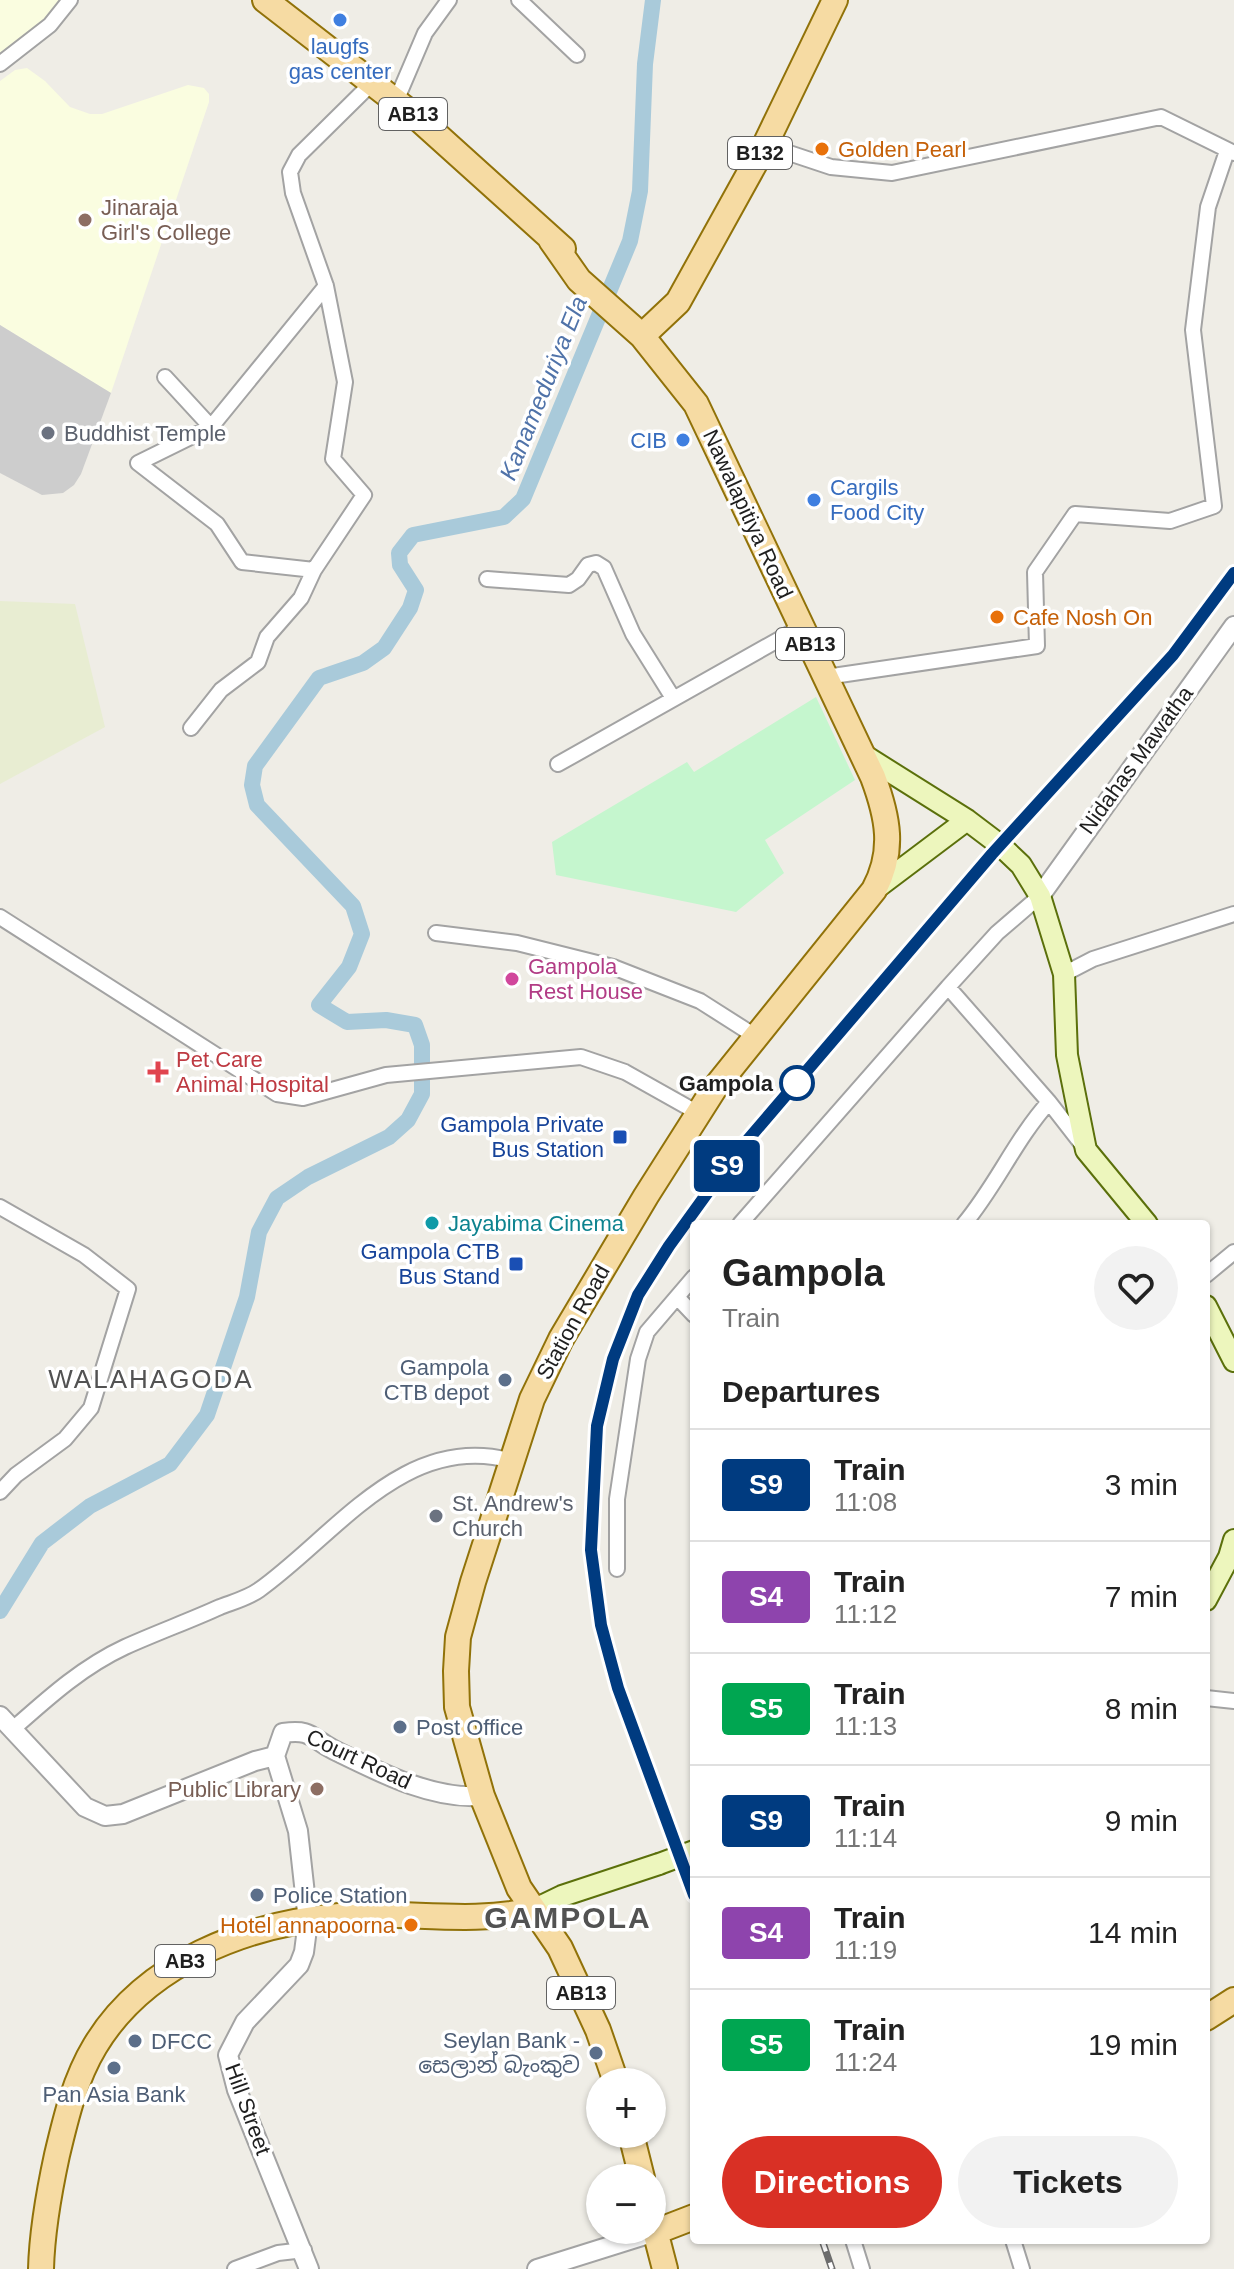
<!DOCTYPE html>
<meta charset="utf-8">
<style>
body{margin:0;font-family:Helvetica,"Noto Sans Sinhala",sans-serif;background:#f2f2f2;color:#222;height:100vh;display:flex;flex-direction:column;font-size:30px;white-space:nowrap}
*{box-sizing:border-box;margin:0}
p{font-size:26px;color:#767676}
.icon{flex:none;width:44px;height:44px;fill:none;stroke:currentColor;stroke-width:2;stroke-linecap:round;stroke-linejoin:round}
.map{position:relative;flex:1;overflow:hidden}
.side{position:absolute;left:690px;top:1220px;width:520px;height:1024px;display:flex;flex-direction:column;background:#fff;border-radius:8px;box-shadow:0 2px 6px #0004}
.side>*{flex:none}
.badge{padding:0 16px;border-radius:6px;font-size:28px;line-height:52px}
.controls{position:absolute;left:586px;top:2068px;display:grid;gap:16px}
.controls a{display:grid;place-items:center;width:80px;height:80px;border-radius:50%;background:#fff;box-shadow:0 2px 6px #0004;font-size:40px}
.map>.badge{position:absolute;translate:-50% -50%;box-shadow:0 0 0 4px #fff}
h2{padding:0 32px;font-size:30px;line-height:72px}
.round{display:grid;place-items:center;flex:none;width:84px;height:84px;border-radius:42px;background:#f2f2f2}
.summary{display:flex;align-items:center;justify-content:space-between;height:136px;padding:0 32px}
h1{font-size:38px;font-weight:700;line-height:60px}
.button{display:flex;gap:16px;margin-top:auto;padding:16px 32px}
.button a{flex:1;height:92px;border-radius:48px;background:#d93025;color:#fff;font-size:32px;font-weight:700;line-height:92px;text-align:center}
.button a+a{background:#f2f2f2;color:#222}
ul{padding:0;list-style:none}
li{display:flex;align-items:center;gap:24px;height:112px;padding:0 32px;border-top:2px solid #e0e0e0}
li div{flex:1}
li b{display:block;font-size:30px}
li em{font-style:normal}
li .badge{min-width:88px;font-weight:700;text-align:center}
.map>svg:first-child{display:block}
.education{fill:#fafde0}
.religious{fill:#cdcdcd}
.farmland{fill:#e8edd2}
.park{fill:#c5f6ce}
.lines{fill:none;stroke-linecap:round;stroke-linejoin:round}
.canal{stroke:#a9cada;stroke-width:16}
.minor-casing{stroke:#a3a3a3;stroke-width:18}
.tertiary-casing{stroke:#a3a3a3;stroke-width:22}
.secondary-casing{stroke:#5b700b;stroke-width:24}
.primary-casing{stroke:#917209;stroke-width:28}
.minor{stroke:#fff;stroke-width:14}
.tertiary{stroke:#fff;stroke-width:18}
.secondary{stroke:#edf6bd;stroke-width:20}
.primary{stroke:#f6dba3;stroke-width:24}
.rail-casing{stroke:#6d6d6d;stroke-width:7}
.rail{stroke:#fff;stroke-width:4;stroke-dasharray:12;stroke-linecap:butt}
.secondary-bridge-casing{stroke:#5b700b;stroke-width:24;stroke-linecap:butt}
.secondary-bridge{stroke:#edf6bd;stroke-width:20}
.line-casing{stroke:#fff;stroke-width:18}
.line{stroke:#003b80;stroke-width:12}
.shop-dot{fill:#3f7fe0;stroke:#fff;stroke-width:3}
.food-dot{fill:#e8710a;stroke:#fff;stroke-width:3}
.education-dot{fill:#8d6e63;stroke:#fff;stroke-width:3}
.worship-dot{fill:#6b7280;stroke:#fff;stroke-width:3}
.hotel-dot{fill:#d1479c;stroke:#fff;stroke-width:3}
.health-dot{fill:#e0444e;stroke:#fff;stroke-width:3}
.stop-dot{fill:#fff;stroke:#003b80;stroke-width:4}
.transit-dot{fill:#1a4fb4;stroke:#fff;stroke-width:3}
.culture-dot{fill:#0f9aa8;stroke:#fff;stroke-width:3}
.service-dot{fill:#5c6f8a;stroke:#fff;stroke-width:3}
.labels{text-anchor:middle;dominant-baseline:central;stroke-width:7;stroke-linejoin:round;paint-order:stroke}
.shield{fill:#fff;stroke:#626262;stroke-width:2}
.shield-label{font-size:20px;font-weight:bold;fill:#1f1f1f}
.shop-label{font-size:22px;fill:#366cbe;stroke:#fff}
.food-label{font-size:22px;fill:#c56008;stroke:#fff;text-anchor:start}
.education-label{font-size:22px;fill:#785e54;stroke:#fff;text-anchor:start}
.worship-label{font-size:22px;fill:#5b616d;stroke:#fff;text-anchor:start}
.street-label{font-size:22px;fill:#1f1f1f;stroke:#fff}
.hotel-label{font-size:22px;fill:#b23c85;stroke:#fff;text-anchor:start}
.health-label{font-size:22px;fill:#be3a42;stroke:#fff;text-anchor:start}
.stop-label{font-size:22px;font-weight:bold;fill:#1f1f1f;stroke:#fff;text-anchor:end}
.transit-label{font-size:22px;fill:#164399;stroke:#fff;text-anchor:end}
.culture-label{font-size:22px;fill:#0d838f;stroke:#fff;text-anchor:start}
.service-label{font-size:22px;fill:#4e5e75;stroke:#fff;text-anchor:start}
.water-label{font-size:24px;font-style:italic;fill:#5073a9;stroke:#fff}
.quarter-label{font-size:26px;letter-spacing:2px;fill:#525252;stroke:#fff}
.district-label{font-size:30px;font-weight:bold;letter-spacing:2px;fill:#525252;stroke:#fff}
</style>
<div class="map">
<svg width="1234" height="2269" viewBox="0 0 1234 2269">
<rect width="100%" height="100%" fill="#efede6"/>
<path class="education" d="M0 0H64L43 21 0 53Z
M27 68 45 81 70 107 90 114H102L188 85 204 88 209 94V102L111 393 0 325V81L15 70Z"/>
<path class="religious" d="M0 325 111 393 81 474 74 485 63 493 42 495 0 473Z"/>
<path class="farmland" d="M0 601 75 604 105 727 0 784Z"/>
<path class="park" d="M816 697 855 780 765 840 784 873 736 912 556 875 552 842 687 762 694 772Z"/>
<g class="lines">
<path class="canal" d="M0 1611 42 1543 90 1506 170 1464 207 1415 247 1297 259 1232 277 1198 308 1177 389 1137 408 1120 422 1094V1045L415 1025 386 1020 347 1022 319 1005 349 967 362 934 353 906 257 805 252 785 255 766 319 678 363 663 384 648 410 608 416 590 400 565 399 553 413 535 504 517 523 499 630 241 640 191 645 64 653 0"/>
<g class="minor-casing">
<path id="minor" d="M519 0 577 55
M0 64 50 25 70 0
M396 101 425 33 449 0
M765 145 831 167 892 173 1161 117 1234 153
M165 377 211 427 138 463 217 524 242 562 314 570
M211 427 326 286
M487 579 569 585 578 579 588 565 596 563 604 568 633 634 673 698
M826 677 1037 646 1035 572 1075 514 1170 521 1214 506 1193 330 1208 207 1227 151
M191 728 221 690 258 662 267 637 301 598 314 570 364 495 333 459 345 382 326 286 293 193 290 172 299 155 373 82
M558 764 801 627
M1040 896 997 933 948 987 1049 1102 1084 1147
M0 917 277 1094 303 1098 386 1075 581 1057 625 1072 698 1113
M436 933 517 943 613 967 700 1001 755 1036
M1064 974 1093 959 1234 914
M0 1207 84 1255 128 1289 91 1408 65 1439 16 1475 0 1492
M740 1224 948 987
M964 1224C996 1186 1015 1140 1049 1102
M1206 1275 1234 1252
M677 1297 694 1315
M617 1569V1499L638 1359 647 1332 694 1277
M1206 1698 1234 1701
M13 1729C48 1698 82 1667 125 1647 156 1633 189 1621 220 1607 233 1602 248 1598 259 1590 335 1536 405 1431 512 1461
M853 2240 862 2269
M1013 2240 1022 2269
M235 2269 278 2253 304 2250"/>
</g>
<g class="tertiary-casing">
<path id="tertiary" d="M1040 896 1234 626
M0 1716 85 1807 105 1816 123 1814 255 1761 275 1756
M309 2269 237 2090 228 2055 245 2022 299 1965 304 1952 308 1921 298 1831 275 1756 283 1733C313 1729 310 1738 334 1750 379 1772 432 1800 482 1796
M537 2269 655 2232"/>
</g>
<g class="secondary-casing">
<path id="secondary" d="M862 754 967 820 1000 845 1021 865 1040 896 1064 974 1067 1055 1086 1150 1147 1224
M874 890 967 820
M1206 1306 1234 1361
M1206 1600 1229 1557 1234 1540
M533 1910 562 1896 659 1864"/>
</g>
<g class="primary-casing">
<path id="primary" d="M265 0 420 120 563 249
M551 240 579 280 642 336 696 404 873 777C888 817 895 851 874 890L714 1089 646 1196 561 1339 532 1399 473 1582 458 1637 456 1671 457 1707 482 1796 519 1888 560 1948 598 2030 616 2082
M642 336 678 302 765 145 835 0
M1206 2018 1234 2000
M631 2134 642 2178
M652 2219 665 2269
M655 2232 694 2217
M41 2269C42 2231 49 2192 57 2155 66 2117 75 2079 95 2046 145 1963 246 1924 339 1916 404 1910 468 1925 533 1910"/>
</g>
<use href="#minor" class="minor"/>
<use href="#tertiary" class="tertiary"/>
<use href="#secondary" class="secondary"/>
<use href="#primary" class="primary"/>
<g class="rail-casing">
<path id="rail" d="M637 1744 618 1688 601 1625 591 1550 597 1426 613 1359 638 1295 669 1246 734 1156 992 854 1173 655 1234 573
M822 2240 832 2269"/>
</g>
<use href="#rail" class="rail"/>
<g class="secondary-bridge-casing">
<path id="secondary-bridge" d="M659 1864 694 1851"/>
</g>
<use href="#secondary-bridge" class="secondary-bridge"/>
</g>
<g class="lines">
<g class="line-casing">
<path id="line" d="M694 1895 618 1688 601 1625 591 1550 597 1426 613 1359 638 1295 669 1246 734 1156 992 854 1173 655 1234 573"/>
</g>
<use href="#line" class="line"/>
</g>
<g class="shop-dot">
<circle cx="340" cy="20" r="8"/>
<circle cx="683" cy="440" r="8"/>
<circle cx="814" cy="500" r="8"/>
</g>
<g class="food-dot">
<circle cx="822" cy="149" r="8"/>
<circle cx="997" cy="617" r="8"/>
<circle cx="411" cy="1925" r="8"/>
</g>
<g class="education-dot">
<circle cx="85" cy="220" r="8"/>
<circle cx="317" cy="1789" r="8"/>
</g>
<g class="worship-dot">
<circle cx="48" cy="433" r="8"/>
<circle cx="436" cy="1516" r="8"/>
</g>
<circle class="hotel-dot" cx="512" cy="979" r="8"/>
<path class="health-dot" d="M154 1060h8v8h8v8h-8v8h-8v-8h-8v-8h8z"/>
<circle class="stop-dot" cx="797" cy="1083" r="16"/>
<g class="transit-dot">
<rect x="612" y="1129" width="16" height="16" rx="4"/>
<rect x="508" y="1256" width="16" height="16" rx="4"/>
</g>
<circle class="culture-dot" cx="432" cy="1223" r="8"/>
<g class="service-dot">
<circle cx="505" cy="1380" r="8"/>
<circle cx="400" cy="1727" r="8"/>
<circle cx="257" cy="1895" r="8"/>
<circle cx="135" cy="2041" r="8"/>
<circle cx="596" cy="2053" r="8"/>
<circle cx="114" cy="2068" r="8"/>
</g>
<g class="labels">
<g class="shield">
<rect x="379" y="98" width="68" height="32" rx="6"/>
<rect x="728" y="137" width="64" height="32" rx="6"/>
<rect x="776" y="628" width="68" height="32" rx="6"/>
<rect x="155" y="1945" width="60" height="32" rx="6"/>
<rect x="547" y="1977" width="68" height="32" rx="6"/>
</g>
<g class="shield-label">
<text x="413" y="114">AB13</text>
<text x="760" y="153">B132</text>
<text x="810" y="644">AB13</text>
<text x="185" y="1961">AB3</text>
<text x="581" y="1993">AB13</text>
</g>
<g class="shop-label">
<text x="340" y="46">laugfs<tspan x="340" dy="25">gas center</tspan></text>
<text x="667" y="440" text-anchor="end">CIB</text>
<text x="830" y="487" text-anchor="start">Cargils<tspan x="830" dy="25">Food City</tspan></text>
</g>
<g class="food-label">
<text x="838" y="149">Golden Pearl</text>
<text x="1013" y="617">Cafe Nosh On</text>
<text x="395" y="1925" text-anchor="end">Hotel annapoorna</text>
</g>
<g class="education-label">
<text x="101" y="207">Jinaraja<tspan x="101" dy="25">Girl's College</tspan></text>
<text x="301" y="1789" text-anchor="end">Public Library</text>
</g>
<g class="worship-label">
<text x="64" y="433">Buddhist Temple</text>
<text x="452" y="1503">St. Andrew's<tspan x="452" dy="25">Church</tspan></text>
</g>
<g class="street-label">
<text transform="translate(748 514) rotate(65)">Nawalapitiya Road</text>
<text transform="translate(1136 760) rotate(-54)">Nidahas Mawatha</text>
<text transform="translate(573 1322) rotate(-61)">Station Road</text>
<text transform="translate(359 1759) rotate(25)">Court Road</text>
<text transform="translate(248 2109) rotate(70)">Hill Street</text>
</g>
<g class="hotel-label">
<text x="528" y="966">Gampola<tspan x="528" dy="25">Rest House</tspan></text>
</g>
<g class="health-label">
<text x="176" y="1059">Pet Care<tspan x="176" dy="25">Animal Hospital</tspan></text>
</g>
<g class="stop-label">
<text x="773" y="1083">Gampola</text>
</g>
<g class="transit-label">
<text x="604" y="1124">Gampola Private<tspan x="604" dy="25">Bus Station</tspan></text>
<text x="500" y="1251">Gampola CTB<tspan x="500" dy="25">Bus Stand</tspan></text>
</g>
<g class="culture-label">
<text x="448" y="1223">Jayabima Cinema</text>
</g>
<g class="service-label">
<text x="489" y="1367" text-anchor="end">Gampola<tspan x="489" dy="25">CTB depot</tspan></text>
<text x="416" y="1727">Post Office</text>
<text x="273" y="1895">Police Station</text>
<text x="580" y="2040" text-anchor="end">Seylan Bank -<tspan x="580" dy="25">සෙලාන් බැංකුව</tspan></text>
<text x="151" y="2041">DFCC</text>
<text x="114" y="2094" text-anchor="middle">Pan Asia Bank</text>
</g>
<g class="water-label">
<text transform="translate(543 388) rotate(-68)">Kanameduriya Ela</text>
</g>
<g class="quarter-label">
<text x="151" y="1379">WALAHAGODA</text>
</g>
<g class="district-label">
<text x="568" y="1917">GAMPOLA</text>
</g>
</g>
</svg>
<div class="controls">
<a>+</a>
<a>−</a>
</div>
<b class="badge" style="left:727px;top:1166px;background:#003b80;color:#fff">S9</b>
<section class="side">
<div class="summary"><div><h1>Gampola</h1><p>Train</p></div><a class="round"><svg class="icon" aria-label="heart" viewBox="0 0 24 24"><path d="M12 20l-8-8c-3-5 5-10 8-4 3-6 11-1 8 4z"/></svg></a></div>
<h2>Departures</h2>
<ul>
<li><span class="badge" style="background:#003b80;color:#fff">S9</span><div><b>Train</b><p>11:08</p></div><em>3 min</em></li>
<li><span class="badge" style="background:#8e44ad;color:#fff">S4</span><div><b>Train</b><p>11:12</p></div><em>7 min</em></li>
<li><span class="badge" style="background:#00a651;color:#fff">S5</span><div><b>Train</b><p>11:13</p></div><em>8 min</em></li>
<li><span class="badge" style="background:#003b80;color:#fff">S9</span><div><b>Train</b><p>11:14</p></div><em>9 min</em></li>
<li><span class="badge" style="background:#8e44ad;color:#fff">S4</span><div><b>Train</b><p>11:19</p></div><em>14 min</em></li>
<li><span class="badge" style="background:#00a651;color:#fff">S5</span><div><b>Train</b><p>11:24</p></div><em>19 min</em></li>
</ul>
<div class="button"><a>Directions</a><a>Tickets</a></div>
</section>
</div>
